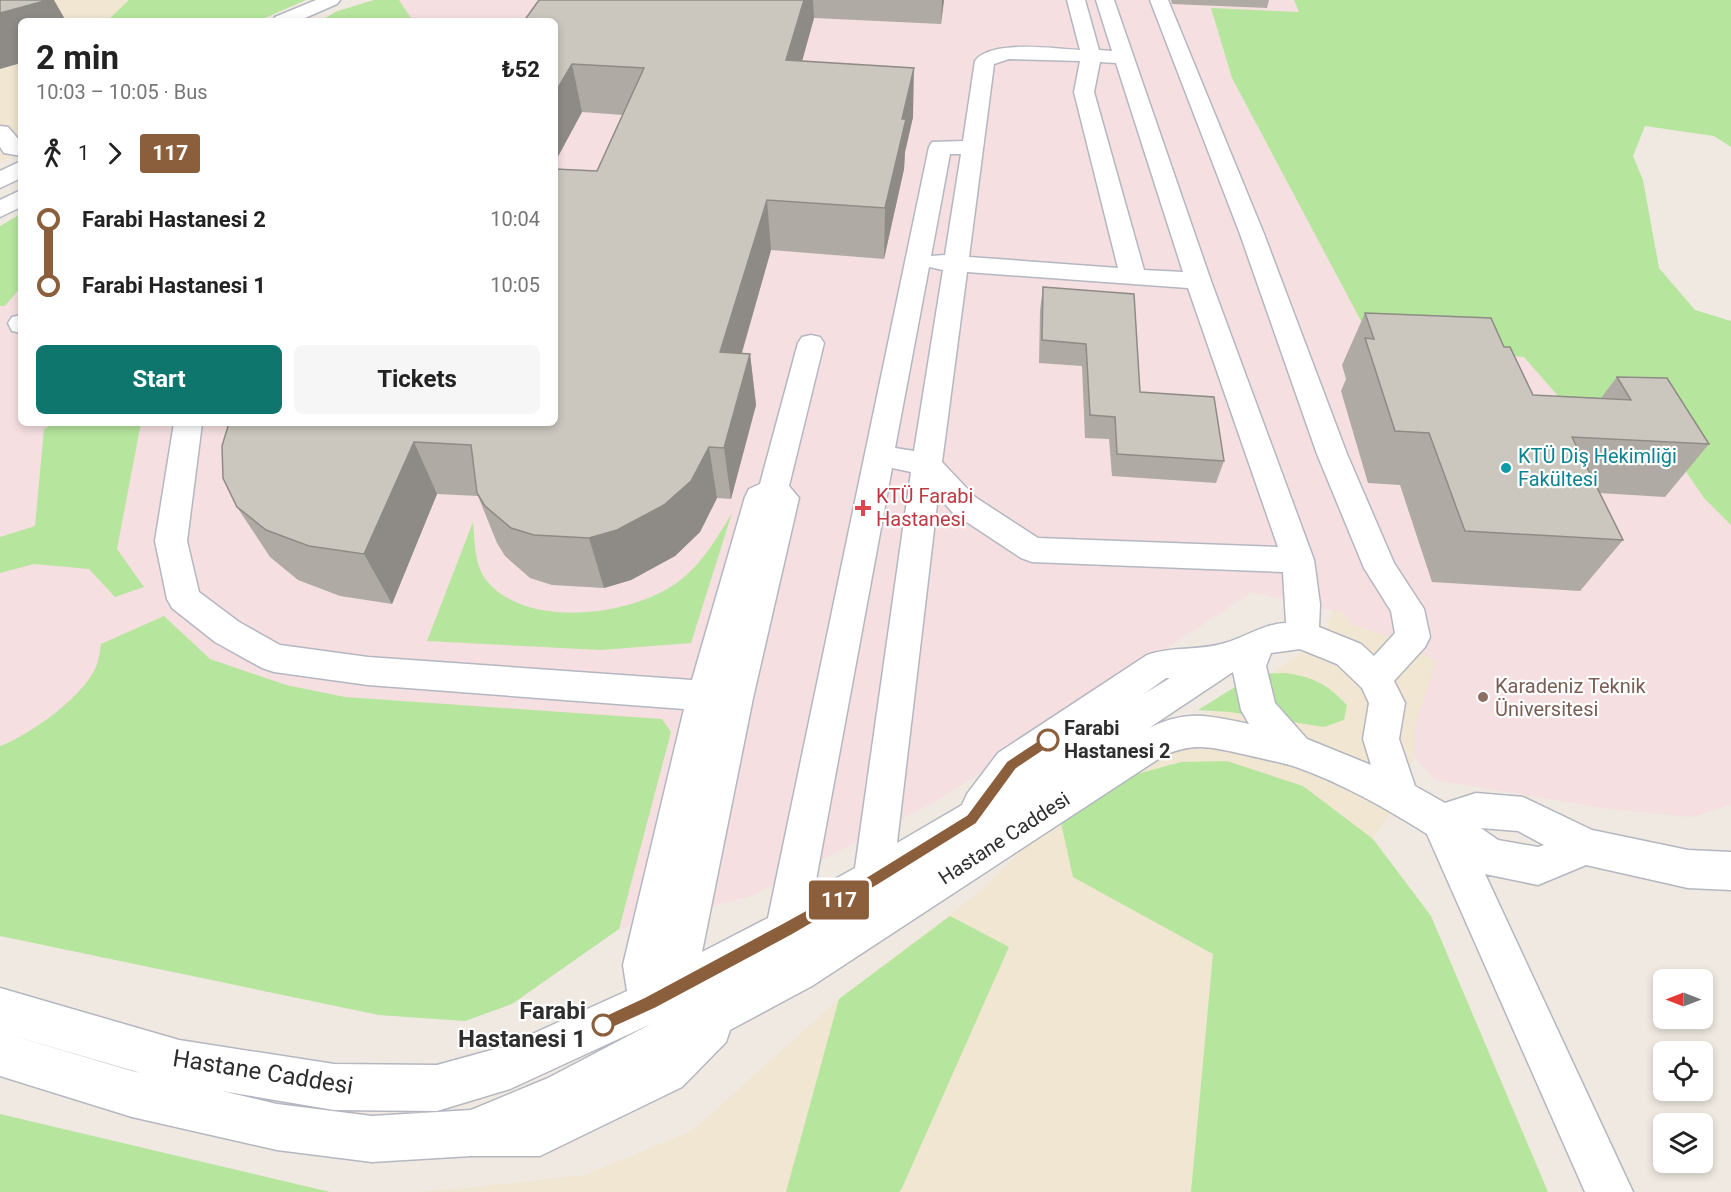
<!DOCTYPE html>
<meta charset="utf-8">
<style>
body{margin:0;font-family:Roboto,sans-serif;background:#f6f6f6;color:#222;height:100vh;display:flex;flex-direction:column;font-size:22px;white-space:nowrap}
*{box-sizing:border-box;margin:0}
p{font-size:20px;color:#767676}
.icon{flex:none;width:33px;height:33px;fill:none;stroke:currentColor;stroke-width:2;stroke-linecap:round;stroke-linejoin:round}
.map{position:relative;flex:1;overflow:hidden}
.drawer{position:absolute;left:18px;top:18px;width:540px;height:408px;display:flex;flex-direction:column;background:#fff;border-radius:9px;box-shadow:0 3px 9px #0003}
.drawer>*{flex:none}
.badge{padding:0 12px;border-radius:4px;font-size:21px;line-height:39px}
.needle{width:39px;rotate:270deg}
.buttons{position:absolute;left:1653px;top:969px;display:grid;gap:12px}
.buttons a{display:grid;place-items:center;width:60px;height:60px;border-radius:9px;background:#fff;box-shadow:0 3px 9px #0003;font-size:30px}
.map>.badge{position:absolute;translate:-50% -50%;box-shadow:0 0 0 3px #fff}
.legs{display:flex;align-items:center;gap:9px;height:66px;padding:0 18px;font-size:20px}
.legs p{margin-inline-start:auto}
.head{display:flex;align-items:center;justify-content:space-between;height:102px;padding:0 18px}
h1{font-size:33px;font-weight:700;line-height:45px}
.action{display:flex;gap:12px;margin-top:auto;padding:12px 18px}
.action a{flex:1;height:69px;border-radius:9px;background:#0f766e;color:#fff;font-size:24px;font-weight:700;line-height:69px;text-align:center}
.action a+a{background:#f6f6f6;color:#222}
ul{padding:0 18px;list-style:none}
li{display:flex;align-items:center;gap:21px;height:66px;font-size:22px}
li i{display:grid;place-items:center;width:9px;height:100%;margin:0 8px;background:currentColor}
li i::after{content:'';width:15px;height:15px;margin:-8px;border:4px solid;border-radius:50%;background:#fff}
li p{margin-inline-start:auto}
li:first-child i{background:linear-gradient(#0000 50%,currentColor 0)}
li:last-child i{background:linear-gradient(currentColor 50%,#0000 0)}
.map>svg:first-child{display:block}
.education{fill:#f0e6d1}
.medical{fill:#f5dfe0}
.green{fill:#b6e59e}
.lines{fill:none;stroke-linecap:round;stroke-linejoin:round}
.minor-casing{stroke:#b4b7c1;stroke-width:3}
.minor{fill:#fff;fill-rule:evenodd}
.wall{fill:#afaba4}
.shaded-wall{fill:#8e8b86}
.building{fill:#cbc7bf;stroke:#8e8b86;stroke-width:1.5}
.line-1{fill:#8b5e3c;stroke:#fff;stroke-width:1.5}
.culture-dot{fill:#0f9aa8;stroke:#fff;stroke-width:2}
.health-dot{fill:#e0444e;stroke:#fff;stroke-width:2}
.education-dot{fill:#8d6e63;stroke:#fff;stroke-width:2}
.stop-1-dot{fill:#fff;stroke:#8b5e3c;stroke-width:3}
.labels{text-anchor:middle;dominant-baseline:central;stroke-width:4.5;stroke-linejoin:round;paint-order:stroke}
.culture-label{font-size:20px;fill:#0d838f;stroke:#fff;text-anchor:start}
.health-label{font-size:20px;fill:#be3a42;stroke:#fff;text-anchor:start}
.education-label{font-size:20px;fill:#785e54;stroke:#fff;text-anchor:start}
.stop-label{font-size:20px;font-weight:bold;fill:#2e2e2e;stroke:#fff;text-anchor:start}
.street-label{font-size:20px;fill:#2e2e2e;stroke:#fff}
.near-stop-label{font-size:24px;font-weight:bold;fill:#2e2e2e;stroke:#fff;text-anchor:end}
.near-street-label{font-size:24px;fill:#2e2e2e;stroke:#fff}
</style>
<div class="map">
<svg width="1731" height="1192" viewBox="0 0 1731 1192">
<rect width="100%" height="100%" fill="#efe9e1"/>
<path class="education" d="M0 0H306L258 21H21V150L0 163Z
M1342 580 1731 805 1691 817 1602 808 1436 780 1414 757 1400 797 1373 839 1431 916 1548 1192H415L458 1189 585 1175 692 1131 839 999 977 894 1059 814 1324 638Z"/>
<path class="medical" d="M374 0H1331L1731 514V805L1691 817 1602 808 1436 780 1414 757V728L1436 661 1393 638 1355 626 1343 613 1252 592 939 800 749 897 619 929 512 1004 465 1021 379 1015 0 936V226L21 214V423H555V21H321L335 12Z"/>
<path class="green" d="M129 0H306L258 21H107Z
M374 0H399L413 21H321L335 12Z
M1294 0H1731V147L1714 136 1645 126 1633 156 1643 180 1659 268 1695 310 1731 321V525L1704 498 1656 428 1580 421 1524 357 1470 353 1361 321 1232 78 1211 8 1299 12Z
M21 214V287L5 306H0V226Z
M55 423H141L117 549 144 587 115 597 89 569 34 564 0 573V537L35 526 44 429Z
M732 513 691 643 601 650 427 641 473 522C475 541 474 564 486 580 526 630 632 616 678 582 702 564 717 538 732 513Z
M164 616 210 659 286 685 345 697 662 719 671 732 619 929 512 1004 465 1021 379 1015 0 936V746C30 735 83 697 96 667 99 660 100 651 101 644Z
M1285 673C1314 677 1327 684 1347 705L1344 720 1324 727 1230 712 1198 710 1256 674Z
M1227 761 1303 786 1373 839 1431 916 1548 1192H1191L1213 954 1073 877 1059 814 1111 781 1181 762Z
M950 916 1009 947 902 1188 899 1192H786L839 999Z
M0 1114 330 1192H0Z"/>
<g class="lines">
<g class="minor-casing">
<path id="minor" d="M316 0H340L337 4 298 21H273L275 17Z
M1067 0H1085L1099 50 1112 51 1096 0H1114L1211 281 1314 560 1320 604 1319 627 1361 644 1374 656 1395 633 1391 611 1364 568 1317 454 1240 234 1150 0H1168L1264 234 1347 454 1394 563 1424 609 1430 637 1425 647 1394 681 1405 703 1399 739 1415 786 1445 803 1476 793 1523 797 1592 830 1688 850 1731 852V890L1688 888 1586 865 1538 885 1485 874 1633 1192H1585L1427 834C1385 808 1342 783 1296 767 1281 762 1263 759 1247 755 1214 748 1195 741 1163 756L812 986 730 1030 726 1042 682 1087 540 1156H471L372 1162 277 1150 132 1117 0 1076V988L179 1040 334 1064 437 1065 506 1046 627 991 623 965 684 709 368 685 274 672 262 668 215 642 172 608 167 599 155 541 174 423H202L187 541 199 592 239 622 280 645 368 657 692 680 745 497 749 489 760 484 798 343 802 337 811 335 820 337 824 343 789 486 799 498 753 698 702 952 768 918 929 147 932 142 963 141 975 61C991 39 1055 49 1080 50ZM1009 59 1080 61 1074 92 1118 268 969 257 994 64ZM1100 62 1116 63 1183 272 1144 270 1094 92ZM950 154H961L945 255 931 256ZM929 267 943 270 914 451 895 448ZM967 272 1188 288 1278 547 1038 538 975 497 942 462ZM892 468 911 472 855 868 814 891ZM938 496 953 513 1021 558 1032 562 1283 572 1286 623C1263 624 1246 637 1225 643 1200 651 1172 646 1147 655L998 753 967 794 962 805 897 843ZM1300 649 1337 664 1362 688 1369 703 1363 739 1371 765 1307 739 1275 703 1266 666 1271 653ZM1233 672 1241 710 1249 724C1208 716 1189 709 1149 728ZM1166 678H1170L1144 694ZM1481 828 1518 831 1544 845 1538 847 1498 840ZM651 1024 548 1078 471 1110 372 1116 277 1104 222 1091 334 1110 437 1111 510 1089ZM7 1034 141 1073 132 1071Z
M0 126 8 127 21 142V156L4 153 0 147Z
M21 161V178L0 188V171Z
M21 190V207L0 217V200Z
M21 315V333L12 331 8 323 12 317Z"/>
</g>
<use href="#minor" class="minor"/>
</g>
<path class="wall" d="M539 0H944L941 24 814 18 802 61 913 117 905 152 904 169 884 259 771 250 742 353 750 354 756 405 731 499 717 498 700 532 675 556 631 580 604 588 552 585 530 578 505 556 497 543 478 496 437 494 392 604 340 596 298 580 270 557 237 507 222 446 555 423 597 171 623 115 582 112 555 162V21Z
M1171 0H1269L1267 8 1172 4Z
M1043 287 1140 392 1224 461 1216 483 1112 476 1109 439 1085 438 1082 366 1039 363 1040 310Z
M1365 313 1504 347 1533 395 1601 398 1617 377 1709 444 1665 497 1599 493 1623 540 1580 591 1432 582 1400 485 1368 483 1341 391 1346 379 1342 365Z"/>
<path class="shaded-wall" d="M48 0H54L66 21H21V63L0 69V13Z
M804 0H813L814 18 789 108 786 60Z
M942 0H944L941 24Z
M572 64 582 112 555 162V93Z
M914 68 913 117 905 152 904 169 884 259 885 208 902 119Z
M767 200 771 250 727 404 720 352Z
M750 354 756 405 731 499 724 448Z
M414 442 437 494 392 604 364 554Z
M709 447 717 498 700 532 675 556 631 580 604 588 589 538Z"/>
<path class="building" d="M0 0H48L0 13Z
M539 0H804L786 60 914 68 902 119H906L885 208 767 200 720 352 750 354 724 448 709 447 691 481 664 505 617 530 589 538 534 535 511 528 485 506 477 493 471 445 414 442 364 554 309 546 266 530 237 507 223 478 222 446 229 423H555V169L597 171 644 68 572 64 555 93V21H524Z
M1043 287 1134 294 1140 392 1214 397 1224 461 1117 454 1115 417 1090 415 1086 344 1042 340Z
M1365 313 1491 318 1504 347H1510L1533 395 1631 400 1617 377 1667 378 1709 444 1572 437 1623 540 1465 531 1429 433 1395 431 1365 338 1374 339Z"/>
<path class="line-1" d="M1048 734 1055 740 1053 744 1016 769 976 824 878 885 792 935 656 1008 603 1032 598 1030 595 1025 598 1019 645 997 781 924 868 876 967 815 1007 761Z"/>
<circle class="culture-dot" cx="1506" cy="468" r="6"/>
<path class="health-dot" d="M860 499h6v6h6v6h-6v6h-6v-6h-6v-6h6z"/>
<circle class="education-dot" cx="1483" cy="697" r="6"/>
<g class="stop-1-dot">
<circle cx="1048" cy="740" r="10"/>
<circle cx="603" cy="1025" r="10"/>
</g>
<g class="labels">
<g class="culture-label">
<text x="1518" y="456">KTÜ Diş Hekimliği<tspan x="1518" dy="23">Fakültesi</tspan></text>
</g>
<g class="health-label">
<text x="876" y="496">KTÜ Farabi<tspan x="876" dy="23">Hastanesi</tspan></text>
</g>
<g class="education-label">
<text x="1495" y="686">Karadeniz Teknik<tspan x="1495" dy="23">Üniversitesi</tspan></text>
</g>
<g class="stop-label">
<text x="1064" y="728">Farabi<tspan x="1064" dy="23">Hastanesi 2</tspan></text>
</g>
<g class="street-label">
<text transform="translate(1004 838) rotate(-33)">Hastane Caddesi</text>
</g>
<g class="near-stop-label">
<text x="586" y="1011">Farabi<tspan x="586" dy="28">Hastanesi 1</tspan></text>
</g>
<g class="near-street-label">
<text transform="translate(263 1072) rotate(9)">Hastane Caddesi</text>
</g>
</g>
</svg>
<div class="buttons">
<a><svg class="needle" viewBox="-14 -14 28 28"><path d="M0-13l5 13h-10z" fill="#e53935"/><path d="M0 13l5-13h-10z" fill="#767676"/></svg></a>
<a><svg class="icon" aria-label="locate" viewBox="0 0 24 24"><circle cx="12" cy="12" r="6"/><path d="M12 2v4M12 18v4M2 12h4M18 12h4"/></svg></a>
<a><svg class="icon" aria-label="layers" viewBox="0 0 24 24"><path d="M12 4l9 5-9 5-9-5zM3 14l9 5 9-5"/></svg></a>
</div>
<b class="badge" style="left:839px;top:900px;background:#8b5e3c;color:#fff">117</b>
<section class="drawer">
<div class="head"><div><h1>2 min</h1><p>10:03 – 10:05 · Bus</p></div><b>₺52</b></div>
<div class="legs"><svg class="icon" aria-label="walk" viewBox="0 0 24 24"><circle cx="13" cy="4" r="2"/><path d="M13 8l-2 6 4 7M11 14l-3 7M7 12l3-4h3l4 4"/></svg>1<svg class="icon" aria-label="forward" viewBox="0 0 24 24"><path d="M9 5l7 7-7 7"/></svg><b class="badge" style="background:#8b5e3c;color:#fff">117</b></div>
<ul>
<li><i style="color:#8b5e3c"></i><b>Farabi Hastanesi 2</b><p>10:04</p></li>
<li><i style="color:#8b5e3c"></i><b>Farabi Hastanesi 1</b><p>10:05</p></li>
</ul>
<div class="action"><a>Start</a><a>Tickets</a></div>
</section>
</div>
